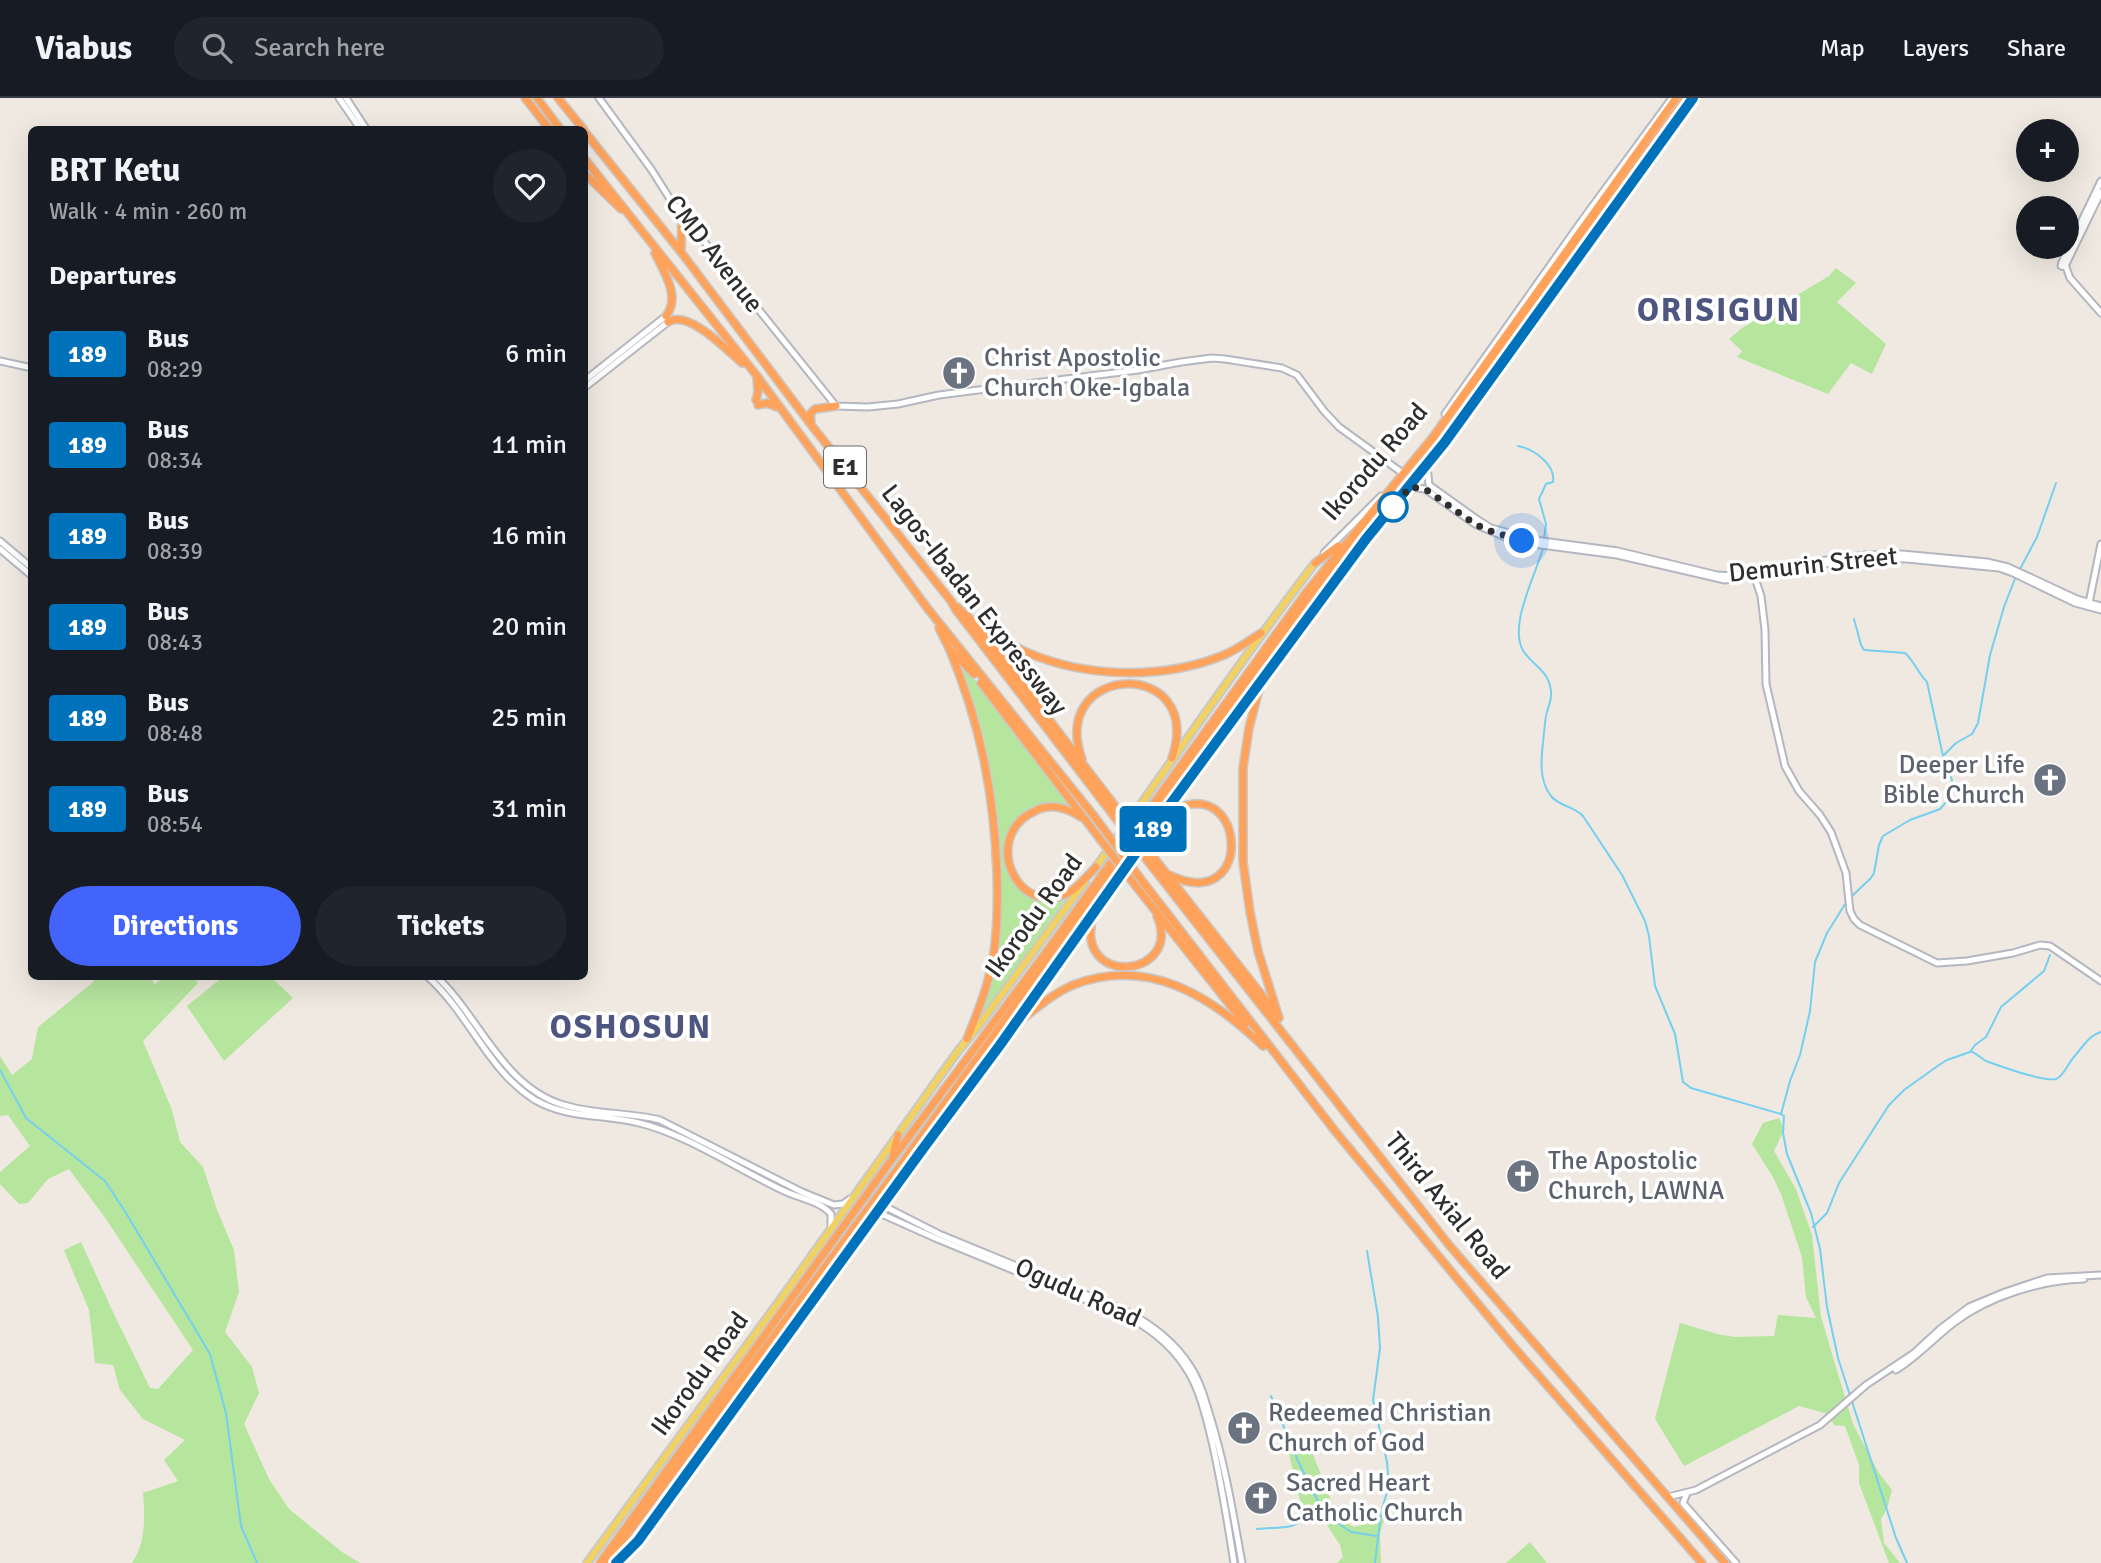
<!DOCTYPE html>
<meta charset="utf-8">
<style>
body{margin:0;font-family:Signika,sans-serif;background:#20242c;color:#f1f3f6;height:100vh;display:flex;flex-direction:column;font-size:26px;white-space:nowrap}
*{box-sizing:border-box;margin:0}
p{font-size:23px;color:#9ea1a6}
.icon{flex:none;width:38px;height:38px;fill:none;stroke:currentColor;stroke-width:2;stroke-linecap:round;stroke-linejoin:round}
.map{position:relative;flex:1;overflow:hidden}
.panel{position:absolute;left:28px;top:28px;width:560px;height:854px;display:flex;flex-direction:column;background:#171b24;border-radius:10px;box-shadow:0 7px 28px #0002}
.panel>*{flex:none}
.badge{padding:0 14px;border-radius:5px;font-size:24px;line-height:46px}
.buttons{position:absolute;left:2016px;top:21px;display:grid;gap:14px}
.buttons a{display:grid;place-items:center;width:63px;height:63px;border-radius:50%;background:#171b24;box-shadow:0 7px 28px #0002;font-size:35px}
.you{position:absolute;width:35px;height:35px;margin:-18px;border:5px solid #fff;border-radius:50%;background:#1a73e8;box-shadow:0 0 0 10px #1a73e833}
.map>.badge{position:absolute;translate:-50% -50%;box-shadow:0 0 0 4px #fff}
h2{padding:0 21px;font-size:26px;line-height:63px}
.round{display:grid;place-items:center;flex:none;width:74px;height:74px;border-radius:37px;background:#20242c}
.summary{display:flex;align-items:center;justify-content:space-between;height:119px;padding:0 21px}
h1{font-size:33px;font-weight:700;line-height:52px}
.action{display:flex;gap:14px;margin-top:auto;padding:14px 21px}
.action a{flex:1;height:80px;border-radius:42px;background:#4264fb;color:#fff;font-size:28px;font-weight:700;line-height:80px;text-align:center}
.action a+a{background:#20242c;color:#f1f3f6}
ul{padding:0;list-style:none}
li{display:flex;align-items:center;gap:21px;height:91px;padding:0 21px}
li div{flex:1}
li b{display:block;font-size:26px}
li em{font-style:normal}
li .badge{min-width:77px;font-weight:700;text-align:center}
header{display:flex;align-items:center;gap:42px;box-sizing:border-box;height:98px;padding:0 35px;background:#171b24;border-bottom:2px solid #363941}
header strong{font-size:33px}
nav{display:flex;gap:38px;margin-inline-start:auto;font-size:24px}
.search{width:490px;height:63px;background:#20242c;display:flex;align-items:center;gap:18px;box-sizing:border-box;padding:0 24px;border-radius:38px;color:#9ea1a6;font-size:26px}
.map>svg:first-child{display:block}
.green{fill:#b6e59e}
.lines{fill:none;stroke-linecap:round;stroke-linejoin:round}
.stream{stroke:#75cff0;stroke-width:2}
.secondary-casing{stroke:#b4b7c1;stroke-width:9}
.primary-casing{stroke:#c9c9c9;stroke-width:10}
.highway-casing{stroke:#c9c9c9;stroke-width:10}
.secondary{stroke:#fff;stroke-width:5}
.primary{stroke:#f2d163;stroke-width:6}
.highway{stroke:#ffa35c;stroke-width:7}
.highway-bridge-casing{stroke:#c9c9c9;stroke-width:10;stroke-linecap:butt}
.highway-bridge{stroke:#ffa35c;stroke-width:7}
.line-casing{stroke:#fff;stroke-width:16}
.line{stroke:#0072bc;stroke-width:10}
.walk{stroke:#2e2e2e;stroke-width:7;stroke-dasharray:0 12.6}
.stop-dot{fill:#fff;stroke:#0072bc;stroke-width:3.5}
.labels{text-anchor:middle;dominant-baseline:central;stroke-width:7;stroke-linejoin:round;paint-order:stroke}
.shield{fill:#fff;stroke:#6d6d6d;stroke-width:2}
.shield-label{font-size:24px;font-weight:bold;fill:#2e2e2e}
.street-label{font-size:26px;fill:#2e2e2e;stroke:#fff}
.worship-label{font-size:26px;fill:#5b616d;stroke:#fff;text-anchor:start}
.district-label{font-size:33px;font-weight:bold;letter-spacing:2px;fill:#4d5680;stroke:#fff}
</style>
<header>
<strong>Viabus</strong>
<div class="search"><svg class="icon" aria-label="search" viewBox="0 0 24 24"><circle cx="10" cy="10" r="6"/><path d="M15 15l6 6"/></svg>Search here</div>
<nav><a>Map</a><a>Layers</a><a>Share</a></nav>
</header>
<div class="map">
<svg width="2101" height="1465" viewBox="0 0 2101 1465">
<rect width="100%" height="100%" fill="#efe9e1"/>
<path class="green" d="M1836 170 1856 185 1837 204 1886 246 1872 276 1851 265 1828 296 1737 259 1742 253 1729 241 1742 230 1829 178Z
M959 567H962L1011 623 1046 667 1060 695 1074 710C1067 708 1059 706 1052 705 1009 704 989 759 1017 788 1020 792 1026 797 1030 798 1041 801 1057 798 1068 798L982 917 980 916C986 899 993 882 996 864 1009 792 999 688 978 618 974 601 966 584 959 567Z
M98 878 149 879 155 886 164 879H193L198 885 143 943 172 1012 180 1044 203 1069 217 1112 234 1152 239 1194 225 1234 252 1269 259 1295 244 1326 269 1381 289 1411 342 1454 360 1465H132C146 1444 145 1419 143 1395L178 1383 164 1362 185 1342 143 1321 120 1292 113 1267 95 1265 89 1212 64 1152 81 1144 113 1214 150 1290 158 1291 193 1252 106 1121 69 1071 48 1081 28 1105 19 1106 0 1086V1074L30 1048 8 1017 0 1018V958L12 977 32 961 38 929 91 886Z
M224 878 271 879 293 900 224 963 187 908Z
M1779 1020 1784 1032 1774 1053 1796 1091 1812 1137 1821 1219 1853 1326 1879 1375 1892 1392 1887 1411 1881 1421 1884 1445 1900 1465H1889L1859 1385V1367L1845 1328 1834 1327 1828 1316 1799 1308 1684 1368 1655 1321 1680 1225 1717 1236 1735 1239 1774 1238 1778 1217 1816 1220 1806 1199 1802 1159 1781 1096 1773 1079 1752 1046 1763 1025Z
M1308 1344 1338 1420 1354 1429 1370 1425 1376 1413 1385 1418 1380 1436 1381 1465H1337L1343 1459 1340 1447 1319 1415 1304 1419 1288 1352Z
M1530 1444 1547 1465H1506Z"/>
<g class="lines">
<path class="stream" d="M1518 348C1534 351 1556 367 1553 384L1546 386 1539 401 1546 426 1544 441
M1543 450C1536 477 1507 529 1524 554 1534 568 1549 573 1551 593 1552 602 1549 606 1547 614 1545 620 1545 628 1544 635 1542 656 1537 680 1551 698 1560 709 1574 708 1583 718L1622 777 1645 823 1649 838 1655 888 1675 936 1683 984 1691 990 1781 1016
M2019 473 2037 439 2056 385
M1944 657 1956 645 1972 636 1978 625 1990 557 2004 509 2016 478
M1851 799 1871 780 1874 775 1879 747 1883 738 1910 722 1940 711 1948 702 1950 695 1952 682 1943 658 1927 584C1918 575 1914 563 1905 555L1864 552 1861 547 1854 521
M1847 803 1827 835 1815 864 1810 913 1800 957 1790 983 1781 1016 1784 1018 1783 1035 1787 1056 1811 1115 1820 1151 1827 1209 1838 1260 1896 1440 1907 1465
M1972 954C1977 956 1981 960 1986 963 1999 968 2044 984 2056 981 2063 979 2068 966 2073 960 2082 950 2088 938 2101 934
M0 972 26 1020 105 1083 126 1115 210 1256 226 1315 241 1428 257 1465
M1813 1129 1827 1115 1839 1085 1889 1007 1904 992 1939 967 1947 962 1970 954 1975 947 1986 939 2001 909 2044 873 2050 857
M1367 1153 1378 1219 1380 1250 1373 1302 1387 1364 1389 1387 1381 1415 1375 1465
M1271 1298 1298 1363 1322 1411
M1257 1431C1268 1429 1280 1431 1291 1428 1303 1425 1314 1413 1326 1411L1338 1425 1351 1434 1377 1438"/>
<g class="secondary-casing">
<path id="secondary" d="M339 0 361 32
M346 0 367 32
M599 0 651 71 670 101 836 308 868 309 898 306 939 297 1138 272 1181 264 1212 260 1225 261 1282 270 1297 277 1324 313 1339 329 1401 374
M2062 164 2101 83
M2064 164H2062L2061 168 2066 169 2070 180 2101 215
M2066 166 2101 94
M0 263 32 270
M584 283 666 218
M584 290 668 224
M1445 316 1583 121 1672 0
M1427 368 1429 387 1478 422 1491 430 1506 434 1542 443 1618 453 1717 477 1733 478 1764 470 1866 457 1902 456 1987 464 2008 469 2077 501 2101 508
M1410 389 1425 391 1475 426 1505 439 1541 447 1617 457 1725 482 1797 469 1876 460 1907 461 1999 470 2013 475 2075 505 2101 512
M0 443 32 470
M0 451 32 478
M1324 455 1381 398
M1350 464 1366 441 1445 344 1693 0
M1754 477 1761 498 1765 532 1766 586 1785 668 1799 693 1820 717 1831 734 1846 775 1850 813 1854 821 1860 827 1937 865 1967 863 2013 855 2040 847 2050 848 2101 883
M2089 505 2101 446
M427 878C469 915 488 973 535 1002 568 1021 604 1016 639 1025 686 1036 739 1072 784 1093 799 1100 820 1103 831 1116V1129
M436 878C480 919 502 989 564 1007 595 1017 629 1014 660 1022L802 1094 834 1107 843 1106 850 1101
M882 1107 939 1136 1126 1213C1151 1226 1174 1243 1190 1268 1200 1283 1205 1301 1210 1318 1225 1366 1233 1415 1242 1465
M877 1114 935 1140 1130 1220C1154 1233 1175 1251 1189 1275 1199 1292 1204 1312 1209 1331 1220 1375 1227 1420 1234 1465
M1896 1272C1918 1258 1935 1239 1955 1224 1989 1198 2042 1182 2084 1181
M1687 1395 1683 1405 1736 1465
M1668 1399 1696 1392 1820 1327 1866 1287 1914 1255 1940 1231 1969 1209 2005 1194 2047 1180 2101 1177"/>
</g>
<g class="primary-casing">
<path id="primary" d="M1093 773C1168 670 1238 565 1315 465
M587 1465 778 1205 958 953 980 926 1085 784
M616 1465 638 1443 655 1420 922 1052 1000 947 1158 723 1342 476"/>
</g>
<g class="highway-casing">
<path id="highway" d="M525 0 550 32
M537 0 561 32
M558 0 584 32
M584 33 681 154 812 328 951 503 956 512 1104 705
M584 60 757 278 928 511 1094 718
M584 75 621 111
M681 153 682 116
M655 155C664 174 681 199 666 218
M668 224C688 211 727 252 742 265
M756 302 758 294 757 281
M758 307 767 305 777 309
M811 324 810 316 815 311 836 308
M1315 465 1338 448
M1342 476 1352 453
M957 509 975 525 1109 700
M975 525C992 534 1008 546 1026 554 1086 580 1163 582 1224 557 1238 551 1249 543 1261 535
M939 530 949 550 974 576
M949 550C980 624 994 694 997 774 998 806 998 839 991 870 986 895 976 918 967 941
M1261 584 1249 630 1243 670V764L1250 814 1258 853 1279 920
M981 585 1087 724
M1082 661C1047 564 1206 558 1172 660
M1081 719C1067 710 1050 705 1035 713 980 738 1017 821 1068 795 1079 789 1087 778 1096 769
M1158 723C1165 718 1172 712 1181 709 1248 684 1253 819 1167 776
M1155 761 1275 914
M1150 766 1449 1147 1725 1465
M1140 780 1335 1033 1512 1247 1702 1465
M1135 787 1245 926
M1093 818C1073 891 1184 880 1157 818
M1015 927C1033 913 1052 896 1073 887 1148 858 1211 898 1263 948
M893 1057 898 1037
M905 1065 922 1052
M600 1465 890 1064 1047 853 1305 496 1433 339 1676 0
M606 1465 899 1069 1318 488 1404 387 1445 335 1543 196 1686 0"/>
</g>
<use href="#secondary" class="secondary"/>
<use href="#primary" class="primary"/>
<use href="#highway" class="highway"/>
<g class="highway-bridge-casing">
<path id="highway-bridge" d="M1109 700 1155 761
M1104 705 1150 766
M1094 718 1140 780
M1087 724 1135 787"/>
</g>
<use href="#highway-bridge" class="highway-bridge"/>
</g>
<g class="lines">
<g class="line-casing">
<path id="line" d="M616 1465 638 1443 922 1052 1000 947 1172 704 1366 441 1445 344 1693 0"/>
</g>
<use href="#line" class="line"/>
<path class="walk" d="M1393 409 1387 416 1410 389 1425 391 1475 426 1490 433 1522 443"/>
</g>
<defs>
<g id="church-disc" transform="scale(1.75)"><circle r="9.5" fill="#6b7280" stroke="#fff"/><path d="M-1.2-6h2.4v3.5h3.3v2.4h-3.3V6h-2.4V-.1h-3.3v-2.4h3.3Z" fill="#fff"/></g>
</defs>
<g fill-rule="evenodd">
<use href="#church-disc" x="959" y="275"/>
<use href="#church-disc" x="2050" y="682"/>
<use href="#church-disc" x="1523" y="1078"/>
<use href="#church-disc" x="1244" y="1330"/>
<use href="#church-disc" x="1261" y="1400"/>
</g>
<circle class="stop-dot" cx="1393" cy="409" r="14"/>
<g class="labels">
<rect class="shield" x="824" y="348.5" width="42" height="41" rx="5"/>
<g class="shield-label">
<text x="845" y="369">E1</text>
</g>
<g class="street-label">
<text transform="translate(714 156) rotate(52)">CMD Avenue</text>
<text transform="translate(1375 364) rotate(-49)">Ikorodu Road</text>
<text transform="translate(1813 467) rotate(-6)">Demurin Street</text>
<text transform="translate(974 502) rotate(52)">Lagos-Ibadan Expressway</text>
<text transform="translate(1034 818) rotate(-54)">Ikorodu Road</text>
<text transform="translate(1447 1108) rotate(51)">Third Axial Road</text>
<text transform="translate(1078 1195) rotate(24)">Ogudu Road</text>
<text transform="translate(700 1276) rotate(-54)">Ikorodu Road</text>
</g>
<g class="worship-label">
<text x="984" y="260">Christ Apostolic<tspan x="984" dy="30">Church Oke-Igbala</tspan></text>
<text x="2025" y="667" text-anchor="end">Deeper Life<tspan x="2025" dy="30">Bible Church</tspan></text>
<text x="1548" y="1063">The Apostolic<tspan x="1548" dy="30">Church, LAWNA</tspan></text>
<text x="1268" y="1315">Redeemed Christian<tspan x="1268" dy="30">Church of God</tspan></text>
<text x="1286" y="1385">Sacred Heart<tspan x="1286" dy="30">Catholic Church</tspan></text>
</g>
<g class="district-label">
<text x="1719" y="212">ORISIGUN</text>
<text x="631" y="929">OSHOSUN</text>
</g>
</g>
</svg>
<div class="buttons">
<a>+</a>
<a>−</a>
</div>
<div class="you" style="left:1522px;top:443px"></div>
<b class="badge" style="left:1153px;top:731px;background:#0072bc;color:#fff">189</b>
<section class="panel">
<div class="summary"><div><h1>BRT Ketu</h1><p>Walk · 4 min · 260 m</p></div><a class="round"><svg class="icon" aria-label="heart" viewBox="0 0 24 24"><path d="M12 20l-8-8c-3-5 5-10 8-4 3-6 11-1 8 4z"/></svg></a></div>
<h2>Departures</h2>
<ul>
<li><span class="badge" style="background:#0072bc;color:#fff">189</span><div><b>Bus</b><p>08:29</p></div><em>6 min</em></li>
<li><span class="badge" style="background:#0072bc;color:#fff">189</span><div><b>Bus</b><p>08:34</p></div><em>11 min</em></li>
<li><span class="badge" style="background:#0072bc;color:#fff">189</span><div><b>Bus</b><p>08:39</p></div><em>16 min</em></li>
<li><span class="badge" style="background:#0072bc;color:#fff">189</span><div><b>Bus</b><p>08:43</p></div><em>20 min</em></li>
<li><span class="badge" style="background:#0072bc;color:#fff">189</span><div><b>Bus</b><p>08:48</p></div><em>25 min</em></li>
<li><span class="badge" style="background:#0072bc;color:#fff">189</span><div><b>Bus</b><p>08:54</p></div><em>31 min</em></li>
</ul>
<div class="action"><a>Directions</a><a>Tickets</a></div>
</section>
</div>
